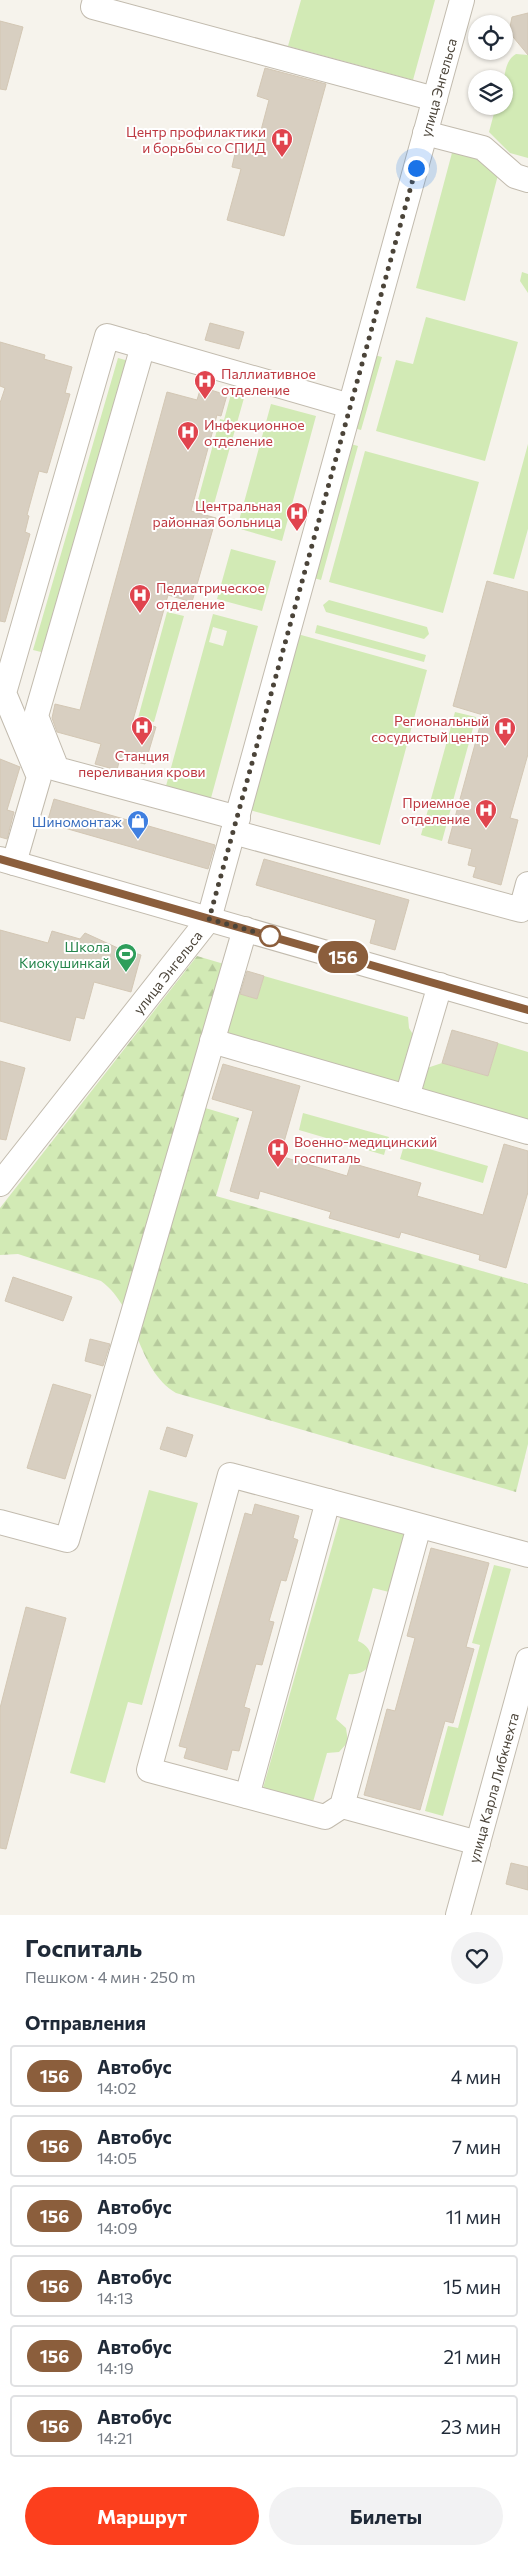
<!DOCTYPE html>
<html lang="ru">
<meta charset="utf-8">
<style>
body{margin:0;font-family:Commissioner,sans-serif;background:#f2f2f3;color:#1f2937;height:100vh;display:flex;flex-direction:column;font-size:19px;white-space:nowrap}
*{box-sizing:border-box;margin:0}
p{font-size:16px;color:#747a83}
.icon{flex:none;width:28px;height:28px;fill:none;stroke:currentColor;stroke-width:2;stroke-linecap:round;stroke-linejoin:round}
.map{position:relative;height:1915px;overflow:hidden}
.details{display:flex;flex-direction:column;background:#fff;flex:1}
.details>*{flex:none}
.badge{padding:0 10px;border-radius:16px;font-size:18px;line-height:32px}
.fabs{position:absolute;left:468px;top:15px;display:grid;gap:10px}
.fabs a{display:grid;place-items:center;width:45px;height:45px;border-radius:50%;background:#fff;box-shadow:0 1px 4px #0004;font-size:25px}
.you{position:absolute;width:25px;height:25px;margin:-12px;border:4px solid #fff;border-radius:50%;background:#1a73e8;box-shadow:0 0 0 8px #1a73e833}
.map>.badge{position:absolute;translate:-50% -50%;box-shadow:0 0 0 2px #fff}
h2{padding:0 25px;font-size:19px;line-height:45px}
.round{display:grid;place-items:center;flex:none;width:52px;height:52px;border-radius:26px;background:#f2f2f3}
.summary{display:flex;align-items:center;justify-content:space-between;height:85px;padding:0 25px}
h1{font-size:24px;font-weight:700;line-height:38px}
.primary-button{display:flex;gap:10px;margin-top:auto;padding:10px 25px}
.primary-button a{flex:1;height:58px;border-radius:30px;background:#fc3f1d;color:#fff;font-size:20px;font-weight:700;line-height:58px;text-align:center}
.primary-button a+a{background:#f2f2f3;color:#1f2937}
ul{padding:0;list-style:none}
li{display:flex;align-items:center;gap:15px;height:62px;margin:0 10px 8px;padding:0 15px;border:2px solid #e0e1e3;border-radius:5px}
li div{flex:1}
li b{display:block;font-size:19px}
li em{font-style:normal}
li .badge{min-width:55px;font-weight:700;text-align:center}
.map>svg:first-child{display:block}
.green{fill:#d2eab5;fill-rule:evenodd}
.forest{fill:url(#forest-firs)}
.building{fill:#d8cfc1;stroke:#d3c7b4}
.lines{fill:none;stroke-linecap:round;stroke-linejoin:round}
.minor-casing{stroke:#c2bbae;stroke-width:26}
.minor{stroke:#fff;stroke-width:24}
.line-casing{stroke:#fff;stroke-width:11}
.line{stroke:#8b5e3c;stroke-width:8}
.walk{stroke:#4b4439;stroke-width:5;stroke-dasharray:0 9}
.stop-dot{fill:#fff;stroke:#8b5e3c;stroke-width:2.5}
.labels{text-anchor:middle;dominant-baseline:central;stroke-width:4;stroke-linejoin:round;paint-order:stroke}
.street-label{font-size:14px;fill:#4b4439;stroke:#fff}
.health-label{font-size:14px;fill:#be3a42;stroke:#fff;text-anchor:end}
.shop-label{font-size:14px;fill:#366cbe;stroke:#fff;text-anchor:end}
.leisure-label{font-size:14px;fill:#27864d;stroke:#fff;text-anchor:end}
</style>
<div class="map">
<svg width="528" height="1915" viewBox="0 0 528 1915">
<defs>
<pattern id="forest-firs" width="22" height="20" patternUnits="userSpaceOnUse" patternTransform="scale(1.25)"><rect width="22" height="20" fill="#d2eab5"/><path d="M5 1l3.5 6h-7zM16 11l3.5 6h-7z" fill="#b6ca9c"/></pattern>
</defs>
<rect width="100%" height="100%" fill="#f6f3ec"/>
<path class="green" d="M301 0H435L413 80 288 46Z
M516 54 528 55V158L510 153 489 132 496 106H504C504 91 501 62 516 54Z
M453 149 478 155 498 175 465 301 416 288Z
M522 272 528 274V293L520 281Z
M426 317 518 342 485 461 376 431 396 360 413 364Z
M370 354 382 357 361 430 350 427Z
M118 358 129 361 45 653 33 650Z
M231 394 244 398 212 511 196 507 220 419 224 420Z
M271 404 316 416 282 541 237 528Z
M347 443 358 446 321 580 310 577Z
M528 444V529L514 579 493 574Z
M365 451 479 482 443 613 329 582Z
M231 549 276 561 262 611 217 599Z
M329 600 427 627 429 634 424 639 326 612 323 605Z
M167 612 184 616 154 722 138 718Z
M213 614 258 626 211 798 166 786ZM213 627 227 631 223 646 209 642Z
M317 625 426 655 424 662 315 633Z
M294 633 427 670 380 845 246 809Z
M455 712 476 717 442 841 421 835Z
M264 976 408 1017 409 1028 414 1036 401 1083 225 1033 237 993 257 999Z
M498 1043 528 1052V1120L421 1089 427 1068 442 1063 488 1076Z
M303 1113 389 1137 384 1155 299 1130Z
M405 1142 488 1166 483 1183 400 1159Z
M149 1490 198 1503 142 1705 128 1702 105 1783 70 1773Z
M341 1515 405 1533 389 1592 373 1588 358 1641C380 1650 372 1677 349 1674L336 1719 346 1728 348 1742 339 1752 327 1753 313 1802 263 1788Z
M494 1565 511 1569 443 1816 425 1811 448 1726 458 1728 480 1645 472 1643Z"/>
<path class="forest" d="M197 956 224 964 185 1102 239 1118 216 1196 528 1284V1444L516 1492 176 1393C135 1368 140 1310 101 1281L18 1254 0 1255V1208Z"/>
<path class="building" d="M528 13V55L509 32 512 17Z
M0 21 23 27 6 90 0 89Z
M265 68 326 84 284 236 227 220 241 169 232 167 236 149 255 153 269 100 257 96Z
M210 323 244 332 239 349 205 340Z
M0 342 45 355 44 359 72 367 65 393 70 394 47 473 39 471 27 515 29 516 25 532 30 534 5 622 0 621V403L5 388 0 386Z
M201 387 227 395 221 416 217 415 191 511 216 518 192 602 168 595 133 720 156 727 145 764 120 758 117 770 95 764 101 744 57 732 52 718 55 704 80 710 167 392 197 400Z
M487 581 528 592V754L510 818 518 820 501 885 473 877 476 867 468 865 472 849 448 843 483 715 453 706Z
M0 759 20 767 7 810 14 812 7 839 0 837Z
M54 799 215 845 208 869 47 823Z
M264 859 409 900 395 950 370 943 376 920 256 885Z
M0 930 48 943 52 931 80 939 85 933 120 949 141 955 131 992 94 982 84 1019 76 1017 70 1041 0 1021Z
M247 971 264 976 257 999 240 994Z
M452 1030 498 1043 488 1076 442 1063Z
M0 1061 25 1068 6 1140 0 1139Z
M223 1064 300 1086 280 1156 347 1176 351 1163 421 1183 417 1196 483 1215 504 1144 528 1151V1192L506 1268 479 1260 480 1255 401 1232 399 1238 329 1218 331 1212 260 1191 258 1199 230 1191 253 1111 212 1099Z
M13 1277 72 1297 63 1321 5 1301Z
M90 1339 110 1344 103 1366 85 1361Z
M53 1384 91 1395 65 1479 27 1468Z
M167 1427 193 1435 186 1457 160 1449Z
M255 1504 299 1516 293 1538 298 1540 286 1581 281 1580 269 1621 274 1622 262 1665 256 1664 244 1707 250 1709 239 1751 232 1750 227 1770 184 1758 187 1748 179 1746 245 1513 252 1515Z
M431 1548 489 1563 466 1647 474 1649 453 1723 445 1721 420 1810 364 1795 387 1709 395 1711 415 1638 407 1636Z
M26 1607 66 1618 6 1849 0 1848V1708Z
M511 1863 528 1867V1890L506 1884Z"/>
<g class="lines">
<g class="minor-casing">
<g id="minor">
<path d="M95 0 93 7 435 99"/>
<path d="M425 133 483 148 515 176 528 180"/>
<path d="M143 346 36 716 57 769 238 818"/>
<path d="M233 832 521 910 528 884"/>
<path d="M0 859 528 1011"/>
<path d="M14 863 39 777 4 693 107 336 350 406"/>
<path d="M212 1041 528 1132"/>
<path d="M407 1097 440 985"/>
<path id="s1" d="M0 1184 209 919 462 0"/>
<path d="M0 1522 67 1540 245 929"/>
<path d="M419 1526 342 1806 325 1817 149 1770 230 1475C329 1501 429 1528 528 1555"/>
<path d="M247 1796 328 1501"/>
<path d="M342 1806 478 1843"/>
<path id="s2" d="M458 1915 528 1660"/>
</g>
</g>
<use href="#minor" class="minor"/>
</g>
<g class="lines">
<g class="line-casing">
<path id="line" d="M0 859 528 1010"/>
</g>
<use href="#line" class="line"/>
<path class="walk" d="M270 936 209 919 416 168"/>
</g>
<defs>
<g id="hospital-pin" transform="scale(1.125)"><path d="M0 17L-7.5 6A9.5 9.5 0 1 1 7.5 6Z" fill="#e0444e" stroke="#fff"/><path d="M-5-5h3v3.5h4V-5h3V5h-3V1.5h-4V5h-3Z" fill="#fff"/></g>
<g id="shop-pin" transform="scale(1.125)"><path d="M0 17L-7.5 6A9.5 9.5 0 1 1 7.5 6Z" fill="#3f7fe0" stroke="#fff"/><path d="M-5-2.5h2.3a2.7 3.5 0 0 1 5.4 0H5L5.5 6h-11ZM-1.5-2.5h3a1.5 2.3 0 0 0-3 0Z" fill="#fff"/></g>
<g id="stadium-pin" transform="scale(1.125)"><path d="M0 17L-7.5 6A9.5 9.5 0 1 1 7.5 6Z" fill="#2e9e5b" stroke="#fff"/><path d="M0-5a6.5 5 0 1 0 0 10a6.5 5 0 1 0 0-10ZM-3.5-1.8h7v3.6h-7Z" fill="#fff"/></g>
</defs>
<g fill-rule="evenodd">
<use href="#hospital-pin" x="282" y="139"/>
<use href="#hospital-pin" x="205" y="381"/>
<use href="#hospital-pin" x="188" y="432"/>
<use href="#hospital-pin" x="297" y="513"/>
<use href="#hospital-pin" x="140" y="595"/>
<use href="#hospital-pin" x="142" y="727"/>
<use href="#hospital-pin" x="505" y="728"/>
<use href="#hospital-pin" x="486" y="810"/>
<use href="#shop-pin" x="138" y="821"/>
<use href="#stadium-pin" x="126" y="954"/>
<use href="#hospital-pin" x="278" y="1149"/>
</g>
<circle class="stop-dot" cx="270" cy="936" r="10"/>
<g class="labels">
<g class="street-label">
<text stroke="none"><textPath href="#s1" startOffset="1200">улица Энгельса</textPath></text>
<text stroke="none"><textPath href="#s1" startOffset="270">улица Энгельса</textPath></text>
<text stroke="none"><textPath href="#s2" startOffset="132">улица Карла Либкнехта</textPath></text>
</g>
<g class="health-label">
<text x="266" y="131">Центр профилактики<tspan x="266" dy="16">и борьбы со СПИД</tspan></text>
<text x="221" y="373" text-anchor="start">Паллиативное<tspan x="221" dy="16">отделение</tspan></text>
<text x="204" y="424" text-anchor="start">Инфекционное<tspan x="204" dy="16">отделение</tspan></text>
<text x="281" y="505">Центральная<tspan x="281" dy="16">районная больница</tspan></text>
<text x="156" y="587" text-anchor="start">Педиатрическое<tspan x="156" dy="16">отделение</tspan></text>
<text x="489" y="720">Региональный<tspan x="489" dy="16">сосудистый центр</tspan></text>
<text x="142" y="755" text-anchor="middle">Станция<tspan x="142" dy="16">переливания крови</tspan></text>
<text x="470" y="802">Приемное<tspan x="470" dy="16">отделение</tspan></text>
<text x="294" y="1141" text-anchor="start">Военно-медицинский<tspan x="294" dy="16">госпиталь</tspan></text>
</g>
<g class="shop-label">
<text x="122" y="821">Шиномонтаж</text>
</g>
<g class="leisure-label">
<text x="110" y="946">Школа<tspan x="110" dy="16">Киокушинкай</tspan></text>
</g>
</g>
</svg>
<div class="fabs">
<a><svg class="icon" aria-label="locate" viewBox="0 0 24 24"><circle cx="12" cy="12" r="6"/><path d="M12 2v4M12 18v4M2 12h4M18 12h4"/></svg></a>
<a><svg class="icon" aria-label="layers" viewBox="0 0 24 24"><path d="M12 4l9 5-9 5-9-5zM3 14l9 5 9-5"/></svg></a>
</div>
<div class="you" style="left:416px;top:168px"></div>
<b class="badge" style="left:343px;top:957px;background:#8b5e3c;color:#fff">156</b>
</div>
<section class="details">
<div class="summary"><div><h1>Госпиталь</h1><p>Пешком · 4 мин · 250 m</p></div><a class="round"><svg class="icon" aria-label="heart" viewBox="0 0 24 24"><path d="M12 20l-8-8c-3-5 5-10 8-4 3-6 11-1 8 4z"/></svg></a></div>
<h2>Отправления</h2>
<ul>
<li><span class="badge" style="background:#8b5e3c;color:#fff">156</span><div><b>Автобус</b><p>14:02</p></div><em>4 мин</em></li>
<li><span class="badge" style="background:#8b5e3c;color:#fff">156</span><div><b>Автобус</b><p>14:05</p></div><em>7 мин</em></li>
<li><span class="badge" style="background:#8b5e3c;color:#fff">156</span><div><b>Автобус</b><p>14:09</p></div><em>11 мин</em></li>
<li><span class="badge" style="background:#8b5e3c;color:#fff">156</span><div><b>Автобус</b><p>14:13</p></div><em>15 мин</em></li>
<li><span class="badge" style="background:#8b5e3c;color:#fff">156</span><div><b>Автобус</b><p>14:19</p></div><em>21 мин</em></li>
<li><span class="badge" style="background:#8b5e3c;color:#fff">156</span><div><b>Автобус</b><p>14:21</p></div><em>23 мин</em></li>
</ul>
<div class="primary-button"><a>Маршрут</a><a>Билеты</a></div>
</section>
